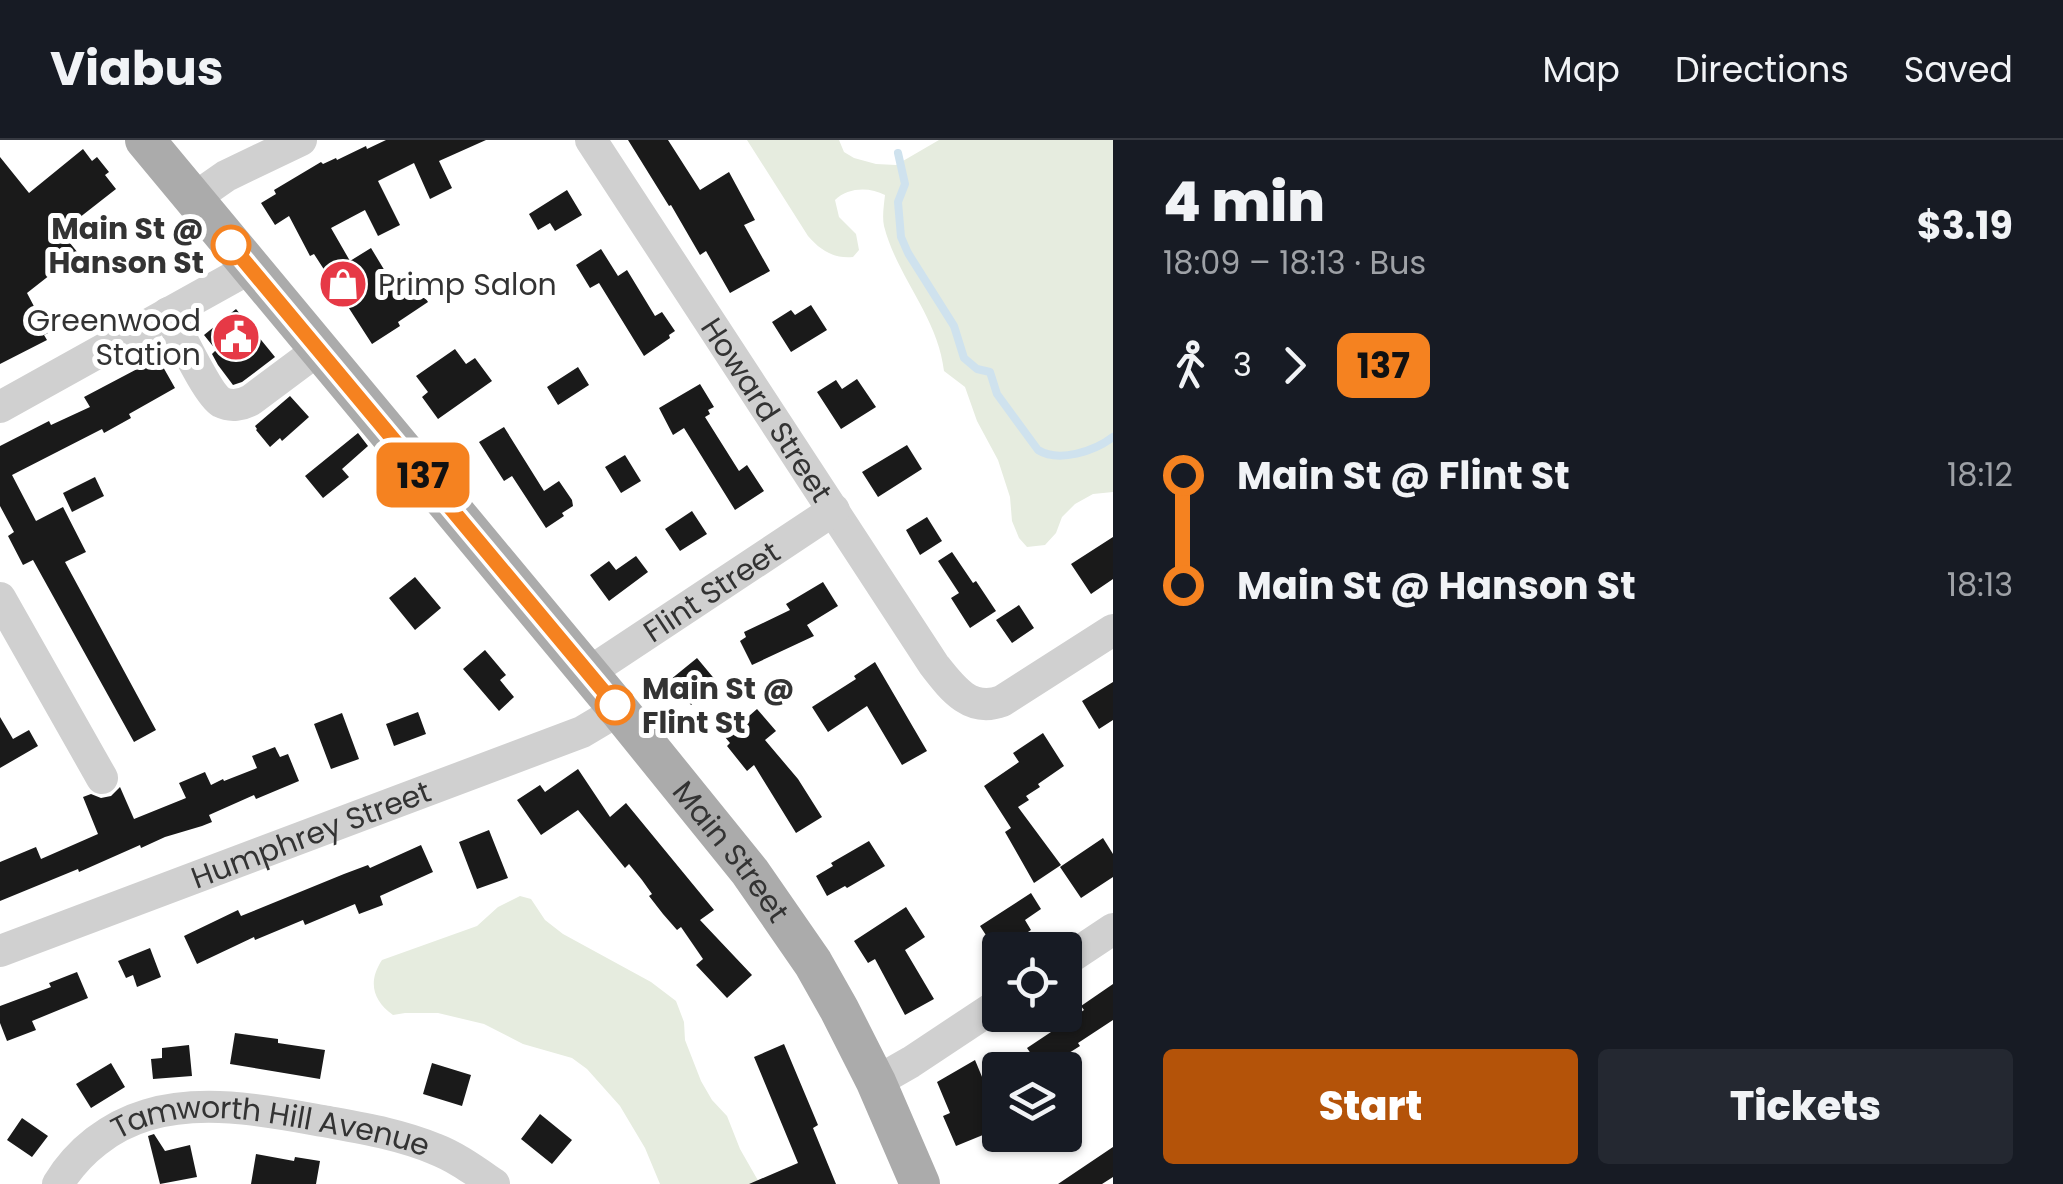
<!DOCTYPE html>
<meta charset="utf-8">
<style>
body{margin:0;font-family:Poppins,sans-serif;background:#242831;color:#f1f3f6;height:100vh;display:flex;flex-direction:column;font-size:38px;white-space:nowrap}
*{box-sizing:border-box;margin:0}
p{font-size:32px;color:#9ea1a6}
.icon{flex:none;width:55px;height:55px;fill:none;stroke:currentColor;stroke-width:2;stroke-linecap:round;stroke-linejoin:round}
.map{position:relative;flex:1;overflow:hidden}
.drawer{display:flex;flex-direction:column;background:#171b24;width:950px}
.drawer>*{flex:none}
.badge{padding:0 20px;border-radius:15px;font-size:35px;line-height:65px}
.tools{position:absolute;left:982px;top:792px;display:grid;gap:20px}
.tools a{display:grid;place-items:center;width:100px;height:100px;border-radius:10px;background:#171b24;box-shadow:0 2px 8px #0004;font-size:50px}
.map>.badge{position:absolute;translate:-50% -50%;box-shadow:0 0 0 5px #fff}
.legs{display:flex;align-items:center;gap:15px;height:110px;padding:0 50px;font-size:32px}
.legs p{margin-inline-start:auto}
.overview{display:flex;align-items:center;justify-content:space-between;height:170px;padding:0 50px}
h1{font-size:55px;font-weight:800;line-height:75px}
.primary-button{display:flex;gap:20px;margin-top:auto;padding:20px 50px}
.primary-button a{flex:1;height:115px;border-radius:10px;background:#b45309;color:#fff;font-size:40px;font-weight:800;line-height:115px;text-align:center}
.primary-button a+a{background:#242831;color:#f1f3f6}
ul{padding:0 50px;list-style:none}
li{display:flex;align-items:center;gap:35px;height:110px;font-size:38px}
li i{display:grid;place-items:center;width:15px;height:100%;margin:0 12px;background:currentColor}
li i::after{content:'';width:25px;height:25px;margin:-12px;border:8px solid;border-radius:50%;background:#171b24}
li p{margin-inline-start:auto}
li:first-child i{background:linear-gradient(#0000 50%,currentColor 0)}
li:last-child i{background:linear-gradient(currentColor 50%,#0000 0)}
header{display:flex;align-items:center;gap:60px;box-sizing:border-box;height:140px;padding:0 50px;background:#171b24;border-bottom:2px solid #363941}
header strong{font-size:48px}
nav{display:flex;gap:55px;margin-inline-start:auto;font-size:35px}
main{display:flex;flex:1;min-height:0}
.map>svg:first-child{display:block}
.green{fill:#e6ecdf}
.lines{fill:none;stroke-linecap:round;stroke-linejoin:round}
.stream{stroke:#cfe2ee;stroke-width:8}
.building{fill:#1a1a1a}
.minor{stroke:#d0d0d0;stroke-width:32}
.major{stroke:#ababab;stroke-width:40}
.line-1-casing{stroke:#fff;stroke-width:22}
.line-1{stroke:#f58220;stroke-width:15}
.stop-1-dot{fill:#fff;stroke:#f58220;stroke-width:5}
.labels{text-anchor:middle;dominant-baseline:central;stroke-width:10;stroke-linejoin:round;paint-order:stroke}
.stop-label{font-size:30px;font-weight:bold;fill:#333;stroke:#fff;text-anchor:end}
.poi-label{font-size:30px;fill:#333;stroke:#fff;text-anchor:start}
.street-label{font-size:30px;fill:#333;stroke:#fff}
</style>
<header>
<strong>Viabus</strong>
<nav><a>Map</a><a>Directions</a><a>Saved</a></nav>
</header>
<main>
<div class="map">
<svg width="1113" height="1044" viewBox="0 0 1113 1044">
<rect width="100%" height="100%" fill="#fff"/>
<path class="green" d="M747 0H839L844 12 854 18 876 24 896 25 939 0H1113V352L1093 354 1075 364 1062 377 1056 393 1045 405 1027 407 1019 398 1012 381 1010 357 998 320 977 281 965 247 944 231C938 177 897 137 884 86 882 77 884 64 885 55 870 47 848 47 835 60L839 77 856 94 859 110 853 117C834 119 820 110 808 96Z
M520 756 531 759 545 780 563 794 651 842 676 861 684 882 685 900 701 941 712 960 727 976 740 1009 760 1044H660L645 1008 620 966 587 929 572 918 523 904 484 884 438 873H405L393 875C372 860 368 841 382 820L477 786 498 767Z"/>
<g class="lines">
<path class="stream" d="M898 13 905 44 898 62 901 97 908 113 954 186 964 218 977 229 990 232 997 254 1038 310C1059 323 1095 311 1113 297"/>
</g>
<path class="building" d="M386 0H486L439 21 452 48 430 59 414 23 378 41 400 85 378 96 365 70 331 88 350 121 371 108 394 146 410 135 428 162 398 182 400 186 372 204 314 114 310 116 289 76 275 85 261 63 276 54 274 50 321 22 323 24 336 18 337 20 366 6 367 9Z
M628 0H668L700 50 729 32 755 80 744 85 770 131 730 153 706 111 700 115 671 65 669 66Z
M83 9 92 21 97 17 109 32 105 35 116 49 61 92 78 113 27 153 48 193 44 195 47 200 0 224V17L29 53Z
M567 50 582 75 555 91 550 83 538 90 529 74Z
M601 109 618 136 627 130 655 176 662 172 675 191 669 195 670 198 644 216 599 143 590 148 576 125Z
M811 165 827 190 791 212 772 182 791 170 795 175Z
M236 169 275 217 242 242 233 245 218 225 212 214 216 210 204 195Z
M455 209 466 224 475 218 492 241 438 279 422 257 428 252 416 236Z
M158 218 175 248 129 274 131 278 104 293 102 289 12 335 36 381 63 367 86 412 65 422 156 590 134 602 33 420 23 425 8 396 14 392 0 366V306L49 281 51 285 90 267 84 257Z
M578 227 589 245 558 265 547 247Z
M857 239 876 267 841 289 817 252 836 240 842 249Z
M700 244 714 267 708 270 710 274 705 277 739 331 747 325 764 351 735 370 684 288 673 295 659 268Z
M290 256 309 277 282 301 280 298 270 307 256 290 257 289 255 286Z
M504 287 544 351 559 341 572 360 573 366 562 373 564 376 546 388 512 336 504 341 479 302Z
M358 293 368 306 342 329 349 337 323 358 305 336Z
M907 305 922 329 878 357 862 332Z
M625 315 641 341 621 353 605 327Z
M95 337 104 356 72 372 63 353Z
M692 371 707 394 680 411 665 389Z
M927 377 942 401 920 415 906 390Z
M1113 397V439L1091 454 1071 424Z
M952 412 973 443 976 441 996 471 970 488 951 458 959 453 938 421Z
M636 416 648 432 609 461 590 435 609 421 616 430Z
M415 437 441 468 415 490 389 458Z
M823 442 838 466 807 485 814 496 752 525 740 501 746 497 744 492 790 470 786 464Z
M1019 465 1034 488 1012 503 996 480Z
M485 510 506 535 500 540 514 557 499 571 463 529Z
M697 518 717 542 691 565 670 540Z
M875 522 927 611 902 625 867 566 828 592 812 567 856 539 854 536Z
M1113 542V580L1099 589 1082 561Z
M757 569 776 591 765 600 798 639 822 677 796 693 754 625 747 631 727 606 730 603 725 597Z
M418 572 426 594 394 606 386 584Z
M342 573 359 619 331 629 314 584Z
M0 577 13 599 29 590 38 606 0 628Z
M1043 593 1064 626 1038 644 1040 647 1026 656 1029 660 1018 667 1061 725 1034 743 1005 692 1011 688 984 646 1019 622 1013 613Z
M275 607 280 617 288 614 299 641 256 659 254 655 209 675 212 682 202 686 165 697 141 708 140 705 79 732 78 729 0 761V722L36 707 41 719 98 694 83 657 91 654 101 658 111 656 120 647 134 679 186 658 179 643 205 632 211 645 223 639 224 641 257 628 252 616Z
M578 629 610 677 626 663 714 770 700 780 752 835 727 858 696 825 703 819 681 787 677 790 663 774 649 756 652 754 642 740 629 724 625 728 578 670 541 695 517 660 540 645 545 652Z
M489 690 508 738 477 749 459 702Z
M1103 698 1113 714V737L1081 758 1060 727Z
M869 701 885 726 847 748 845 746 827 756 816 736 833 726 831 723Z
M421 705 433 732 380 756 383 765 359 774 355 764 305 785 303 780 255 800 254 797 197 824 184 796 238 770 241 776 344 734 368 725 370 728Z
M1031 753 1041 769 1025 780 1031 790 997 812 980 786Z
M906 767 925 797 905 810 934 859 905 875 875 819 868 823 854 801Z
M150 808 161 837 137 847 133 835 126 838 118 821Z
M77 832 88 858 32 881 36 890 7 901 0 883V866L51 847 49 843Z
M1113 844V880L1078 903 1080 906 1042 930 1027 908 1084 870 1081 866Z
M235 893 278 899V903L325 910 320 939 230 924Z
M784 904 818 985 813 988 836 1044H749L798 1023 754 917Z
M189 905 192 936 153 939 151 919 162 918V908Z
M975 920 1000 980V988L956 1006 943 976 950 973 937 942Z
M111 923 125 947 91 968 76 944Z
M432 923 471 935 462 966 423 954Z
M540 974 572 1000 552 1024 521 999Z
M22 978 48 996 32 1017 7 1000Z
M154 994 165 1011 190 1005 197 1037 160 1044 148 996Z
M1113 1007V1037L1102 1044H1058Z
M256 1014 294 1021 295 1017 320 1021 316 1044H251Z"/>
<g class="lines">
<g class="minor">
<path id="s1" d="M591 0 934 525C952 548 970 573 1002 561L1113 490"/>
<path d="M193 59 226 36 301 0"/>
<path d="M168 173C178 190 207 254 221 262 231 267 242 265 251 260L318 210"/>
<path d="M0 267 250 128"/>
<path d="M0 458 102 638"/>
<path id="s2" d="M588 533 834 370"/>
<path id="s3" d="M0 811 582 592 619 570"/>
<path d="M1065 821 1113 789"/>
<path d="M876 942 911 922 1000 863"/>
<path id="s4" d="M58 1044C78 1011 110 986 147 975 203 958 267 971 323 981 361 988 399 994 435 1009 456 1017 475 1031 494 1044"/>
</g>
<path class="major" id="s5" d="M145 0 619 570 750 732 813 823 839 869 876 942 920 1044"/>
</g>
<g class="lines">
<g class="line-1-casing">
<path id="line-1" d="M231 105 615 565"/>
</g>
<use href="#line-1" class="line-1"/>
</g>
<defs>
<g id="shop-disc" transform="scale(2.5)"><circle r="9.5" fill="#e63946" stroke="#fff"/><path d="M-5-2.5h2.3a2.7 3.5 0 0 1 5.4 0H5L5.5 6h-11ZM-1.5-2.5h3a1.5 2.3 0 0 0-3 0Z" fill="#fff"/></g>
<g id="civic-disc" transform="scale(2.5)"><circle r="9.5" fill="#e63946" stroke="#fff"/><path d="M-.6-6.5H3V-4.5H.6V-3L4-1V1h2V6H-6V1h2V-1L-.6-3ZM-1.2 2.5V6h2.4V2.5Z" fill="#fff"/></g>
</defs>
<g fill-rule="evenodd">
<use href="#shop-disc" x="343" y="144"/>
<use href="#civic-disc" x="236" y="197"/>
</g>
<g class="stop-1-dot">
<circle cx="231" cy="105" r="18"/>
<circle cx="615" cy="565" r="18"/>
</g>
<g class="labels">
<g class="stop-label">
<text x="204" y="88">Main St @<tspan x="204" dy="34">Hanson St</tspan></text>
<text x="642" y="548" text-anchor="start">Main St @<tspan x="642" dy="34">Flint St</tspan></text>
</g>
<g class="poi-label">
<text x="378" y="144">Primp Salon</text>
<text x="201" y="180" text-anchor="end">Greenwood<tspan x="201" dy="34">Station</tspan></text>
</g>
<g class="street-label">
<text stroke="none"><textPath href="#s1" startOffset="322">Howard Street</textPath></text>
<text stroke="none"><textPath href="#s2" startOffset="148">Flint Street</textPath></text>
<text stroke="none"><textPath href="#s3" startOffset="332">Humphrey Street</textPath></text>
<text stroke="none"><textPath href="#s5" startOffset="922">Main Street</textPath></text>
<text stroke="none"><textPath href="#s4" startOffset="240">Tamworth Hill Avenue</textPath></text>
</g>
</g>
</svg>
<div class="tools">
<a><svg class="icon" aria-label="locate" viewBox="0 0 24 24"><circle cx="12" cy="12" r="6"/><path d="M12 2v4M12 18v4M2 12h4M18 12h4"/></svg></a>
<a><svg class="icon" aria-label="layers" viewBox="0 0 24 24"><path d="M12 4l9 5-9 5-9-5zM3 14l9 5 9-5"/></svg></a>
</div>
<b class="badge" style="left:423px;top:335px;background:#f58220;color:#111">137</b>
</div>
<section class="drawer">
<div class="overview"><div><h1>4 min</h1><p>18:09 – 18:13 · Bus</p></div><b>$3.19</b></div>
<div class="legs"><svg class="icon" aria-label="walk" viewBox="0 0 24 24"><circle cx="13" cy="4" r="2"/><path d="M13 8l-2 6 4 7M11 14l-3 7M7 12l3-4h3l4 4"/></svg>3<svg class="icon" aria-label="forward" viewBox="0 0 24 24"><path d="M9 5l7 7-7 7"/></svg><b class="badge" style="background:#f58220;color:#111">137</b></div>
<ul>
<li><i style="color:#f58220"></i><b>Main St @ Flint St</b><p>18:12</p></li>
<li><i style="color:#f58220"></i><b>Main St @ Hanson St</b><p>18:13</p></li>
</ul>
<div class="primary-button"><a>Start</a><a>Tickets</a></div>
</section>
</main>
